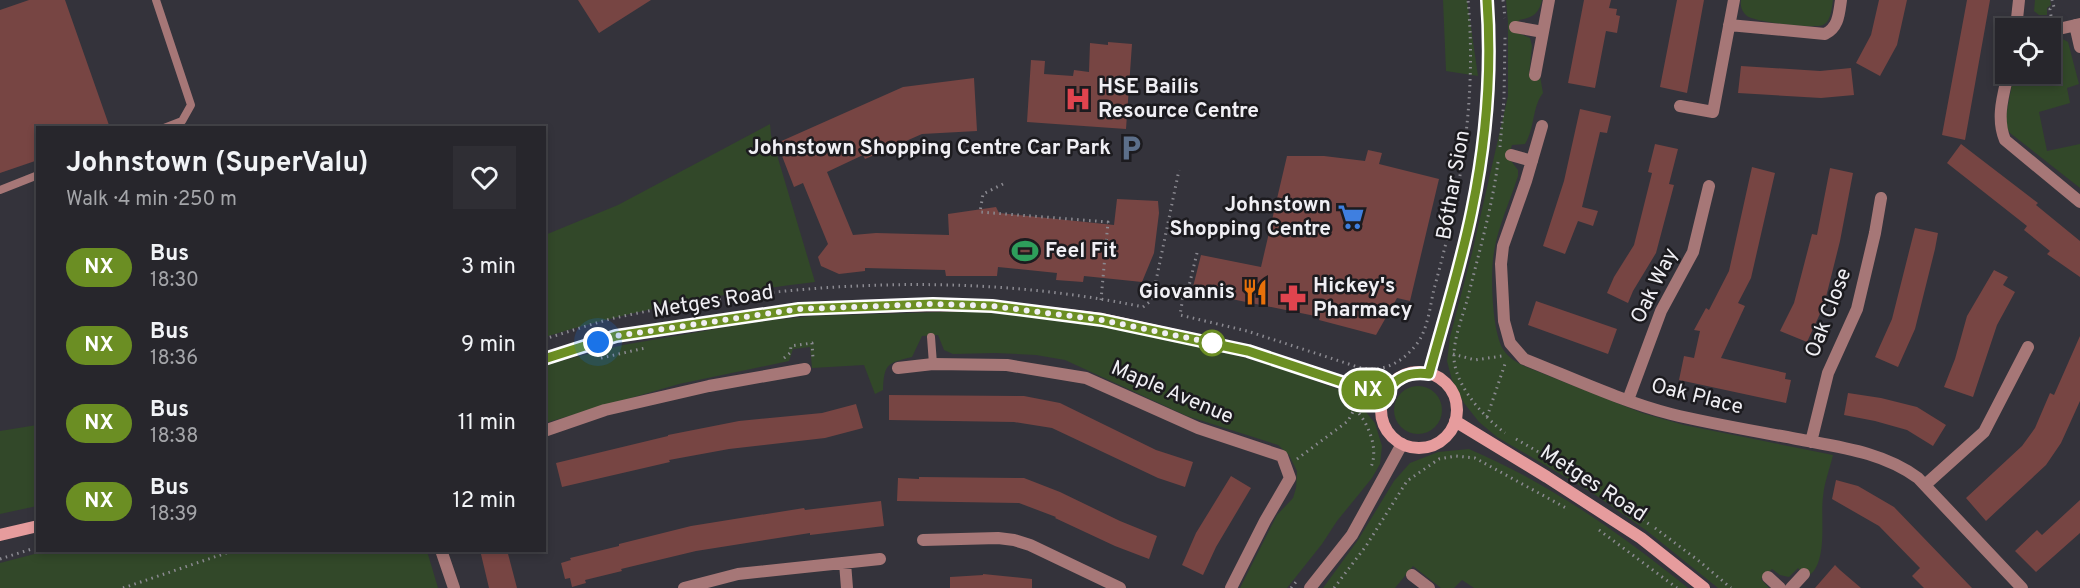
<!DOCTYPE html>
<meta charset="utf-8">
<style>
body{margin:0;font-family:Overpass,sans-serif;background:#2f2e34;color:#f1f3f6;height:100vh;display:flex;flex-direction:column;font-size:22px;white-space:nowrap}
*{box-sizing:border-box;margin:0}
p{font-size:20px;color:#a4a5a9}
.icon{flex:none;width:33px;height:33px;fill:none;stroke:currentColor;stroke-width:2;stroke-linecap:round;stroke-linejoin:round}
.map{position:relative;flex:1;overflow:hidden}
.details{position:absolute;left:36px;top:126px;width:510px;height:426px;display:flex;flex-direction:column;background:#27262c;border-radius:0px;box-shadow:0 3px 9px #0003,0 0 0 2px #434348}
.details>*{flex:none}
.badge{padding:0 12px;border-radius:20px;font-size:21px;line-height:39px}
.fabs{position:absolute;left:1995px;top:18px;display:grid;gap:12px}
.fabs a{display:grid;place-items:center;width:66px;height:66px;border-radius:0px;background:#27262c;box-shadow:0 3px 9px #0003,0 0 0 2px #434348;font-size:30px}
.you{position:absolute;width:30px;height:30px;margin:-15px;border:4px solid #fff;border-radius:50%;background:#1a73e8;box-shadow:0 0 0 9px #1a73e833}
.map>.badge{position:absolute;translate:-50% -50%;box-shadow:0 0 0 3px #fff}
.round{display:grid;place-items:center;flex:none;width:63px;height:63px;border-radius:0px;background:#2f2e34}
.headline{display:flex;align-items:center;justify-content:space-between;height:102px;padding:0 30px}
h1{font-size:28px;font-weight:700;line-height:45px}
ul{padding:0;list-style:none}
li{display:flex;align-items:center;gap:18px;height:78px;padding:0 30px}
li div{flex:1}
li b{display:block;font-size:22px}
li em{font-style:normal}
li .badge{min-width:66px;font-weight:700;text-align:center}
.map>svg:first-child{display:block}
.green{fill:#324829}
.building{fill:#774543}
.lines{fill:none;stroke-linecap:round;stroke-linejoin:round}
.path{stroke:#8b8a91;stroke-width:3;stroke-dasharray:1.5 4.5;stroke-linecap:butt}
.lane{stroke:#a67777;stroke-width:8}
.street{stroke:#a67777;stroke-width:12}
.secondary{stroke:#e69c9d;stroke-width:12}
.line-casing{stroke:#fff;stroke-width:14}
.line{stroke:#6b8e23;stroke-width:9}
.walk{stroke:#f0eff4;stroke-width:6;stroke-dasharray:0 10.8}
.stop-dot{fill:#fff;stroke:#6b8e23;stroke-width:3}
.labels{text-anchor:middle;dominant-baseline:central;stroke-width:5;stroke-linejoin:round;paint-order:stroke}
.poi-label{font-size:21px;font-weight:bold;fill:#f0eff4;stroke:#1c1b1f;text-anchor:start}
.street-label{font-size:21px;fill:#f0eff4;stroke:#1c1b1f}
</style>
<div class="map">
<svg width="2080" height="588" viewBox="0 0 2080 588">
<rect width="100%" height="100%" fill="#34333b"/>
<path class="green" d="M1443 0H1467L1478 76 1446 71Z
M1506 0H1542C1539 14 1532 18 1519 20L1518 33 1530 38 1532 46 1529 75 1540 76 1543 93C1532 107 1535 128 1525 144L1512 145 1508 157 1518 170V176C1510 201 1498 227 1494 252 1490 274 1492 331 1503 349 1509 359 1519 364 1529 368L1642 413 1684 425 1833 455C1830 468 1824 483 1823 497 1820 519 1829 564 1807 577L1798 568 1789 577 1780 575 1772 569 1761 579 1769 588H1718L1647 531 1594 494 1497 437 1479 422 1464 403 1452 380 1447 361 1450 337 1472 253 1508 96V22Z
M1741 0H1833C1832 7 1831 22 1823 25 1814 29 1754 22 1747 16 1742 12 1740 7 1741 0Z
M2035 0H2050L2051 5 2047 8V15H2039L2034 11Z
M2051 38H2061L2068 42 2079 84 2067 88 2070 103 2039 112 2047 151 2080 144V188L2010 133 2006 127 2005 121 2014 74H2050Z
M770 124 771 135 815 282C724 293 632 310 545 337V235L618 205Z
M973 311 1066 321 1134 332 1217 350 1280 368 1351 394 1375 423 1382 446 1380 464 1372 478 1337 521 1322 544 1287 588H1240L1277 515 1293 498 1296 488 1297 471 1289 455 1278 445 1187 416 1065 360 1036 355 995 353 953 354 944 350 938 335 922 336 912 357C888 363 884 363 883 390L875 394 864 365 812 368 810 347 793 349 789 361 679 384 545 423V365L623 345 762 321 814 316Z
M1394 410a24 24 0 1 1 48 0a24 24 0 1 1-48 0Z
M37 425V506L0 514V431Z
M1469 449C1549 483 1620 533 1688 588H1474L1462 580 1454 588H1441L1413 566 1395 588H1323L1358 540 1394 481 1410 463 1438 452Z
M46 551H427L438 588H0V563Z"/>
<path class="building" d="M29 0H65L110 128H38V160L0 173V10Z
M578 0H651L599 33Z
M1584 0H1611L1609 8 1617 9 1616 15 1620 16 1617 33 1606 31 1595 88 1568 83Z
M1677 0H1704L1687 93 1660 87Z
M1879 0H1907L1897 45 1880 76 1856 63 1871 35Z
M1967 0H1990L1965 140 1942 135Z
M1108 42 1132 44 1126 129 1027 122 1031 60 1045 61 1044 74 1073 76 1074 70 1089 72 1090 43 1108 45Z
M1741 66 1820 71 1851 68 1854 95 1821 98 1738 93Z
M974 78 977 131 922 134 865 159 863 155 827 172 853 235 876 233 949 235 948 214 996 207 999 213 1114 225 1117 199 1158 201 1159 213 1154 253 1142 282 1084 276 1083 282 1056 280 1057 273 998 267 997 276H946L945 270 865 268V271L839 274 821 266 818 257 828 244 803 183 794 187 777 143 903 87Z
M1580 109 1611 116 1607 133 1600 132 1582 207 1598 211 1593 226 1578 221 1565 254 1543 246 1564 181Z
M1655 144 1678 149 1669 184 1674 185 1656 253 1633 291 1628 303 1607 293 1614 277 1634 245 1652 173 1648 172Z
M1961 144 2038 203 2036 205 2080 241V277L2047 254 2050 251 2024 230 2027 226 1947 163Z
M1368 150 1382 153 1379 164 1439 179 1410 301 1397 298 1376 335 1319 320 1320 317 1192 291 1201 255 1261 267 1287 156H1324L1365 161Z
M1752 167 1775 173 1751 278 1738 303 1745 306 1721 358 1786 373 1785 379 1791 380 1786 403 1679 380 1684 356 1694 358 1700 331 1694 330 1706 308 1709 310 1729 271Z
M1830 168 1853 173 1840 241 1824 305 1807 342 1780 331 1794 303 1812 234 1817 235Z
M1915 228 1938 233 1935 249 1915 329 1898 367 1875 357 1892 319Z
M1994 270 2008 277 2003 285 2015 292 1997 325 1973 397 1944 387 1955 359 1967 316Z
M1536 301 1617 329 1608 354 1528 325Z
M2080 336V401L2061 443 2046 465 1986 521 1966 498 2022 446 2035 428 2050 393 2054 395Z
M1848 393 1881 398 1917 407 1946 425 1933 446 1907 430 1875 421 1844 415Z
M889 395 1024 396 1060 403 1156 450 1193 462 1185 487 1158 478 1052 428 1014 422 889 420Z
M856 404 863 428 825 438 729 449 669 460 670 462 562 487 556 463 668 436V435L739 421 822 413Z
M1231 476 1251 488 1216 547 1203 575 1182 565 1196 533Z
M919 477 1024 478 1060 492 1120 521 1157 536 1149 559 1115 546 1055 518 1056 517 1019 503 897 501 898 478 919 479Z
M1836 480 1858 486 1894 507 1972 588H1924L1912 576 1920 568 1879 526 1832 499Z
M2080 500V533L2036 572 2015 551 2037 530 2042 535Z
M881 501 884 526 810 535V533L696 551 621 569 622 571 585 580 586 583 572 587 570 578 565 579 561 563 571 560 570 558 619 546V544L691 526 804 508 805 510Z
M480 550H507L517 588H489Z
M1835 565 1840 570 1861 588H1815Z
M983 574 1032 579V588H950V577L983 575Z"/>
<g class="lines">
<path class="path" d="M1503 0 1505 18
M2051 16 2050 9 2054 7 2052 0
M1500 147 1504 99 1505 37
M1498 162C1492 208 1479 252 1468 297 1463 316 1453 339 1454 359 1456 387 1484 417 1505 433
M1003 184 983 194 980 212 1108 222 1101 300
M1197 253 1188 290 1183 297 1180 315 1247 331 1361 368C1385 372 1401 363 1416 345 1428 330 1430 306 1434 289 1461 191 1477 101 1468 0
M544 339C568 332 591 324 614 318 784 281 973 271 1143 307L1152 300 1179 170
M1453 354 1475 360 1502 356
M601 358 645 348
M784 358 790 353 791 346 812 343 813 358
M1341 398C1362 408 1381 444 1371 467
M1487 417 1506 361
M1516 439 1573 472 1649 524
M1297 459 1348 421 1355 408
M1655 528 1699 561 1731 588
M1599 530 1677 588
M0 559 38 547
M123 588 235 550
M1291 588 1296 582
M1334 588 1366 546 1407 481 1439 459 1456 456 1475 458 1566 508"/>
<path class="lane" d="M156 0 191 105 182 121 164 128
M0 190 38 175
M931 337 933 364"/>
<path class="street" d="M1729 25 1825 34C1839 27 1839 13 1841 0
M2075 25 2080 47
M1515 27 1543 32
M2016 28 2019 0
M2050 31 2080 24
M2008 74C2003 96 1996 118 2005 140L2080 202
M1535 75 1549 0
M1680 106 1713 112 1734 0
M1542 126 1526 181 1503 246 1501 264 1504 321 1510 343 1524 359C1572 378 1621 401 1671 414 1712 424 1755 431 1797 439 1839 447 1883 452 1918 478L2022 588
M1511 155 1532 161
M898 368 933 364 1007 365 1086 378 1198 428 1282 456 1290 478 1265 521 1231 588
M1628 400 1661 311 1693 252 1709 186
M544 431 605 410 709 386 805 369
M1811 442 1828 373 1857 309 1875 233 1881 198
M1925 485 1984 432 2028 347
M923 540 998 538 1014 540 1030 545 1120 588
M441 550 454 588
M845 563 847 588
M1412 575 1429 588
M1768 577 1780 588
M684 588 738 574 880 559
M1310 588 1352 535 1402 444
M1791 588 1804 574"/>
<path class="secondary" d="M544 359 617 336 799 309 933 305 991 306 1102 319 1248 351 1384 396
M1381 410a38 38 0 1 1 76 0a38 38 0 1 1-76 0Z
M1429 374C1444 319 1461 265 1472 210 1486 142 1492 69 1487 0
M1455 421 1547 477 1641 538 1704 588
M0 535 38 526"/>
</g>
<g class="lines">
<g class="line-casing">
<path id="line" d="M544 359 616 336 799 309 933 304 992 306 1102 320 1248 351 1384 396C1394 378 1408 371 1429 374 1444 319 1461 265 1472 210 1486 142 1492 69 1487 0"/>
</g>
<use href="#line" class="line"/>
<path class="walk" d="M598 342 616 336 799 309 933 304 992 306 1102 320 1212 343"/>
</g>
<defs>
<g id="hospital-bare" transform="scale(2.07)"><path d="M-5-5h3v3.5h4V-5h3V5h-3V1.5h-4V5h-3Z" fill="#e0444e" stroke="#1c1b1f" stroke-width="2.5" paint-order="stroke"/></g>
<g id="parking-bare" transform="scale(2.07)"><path d="M-3.5-5.5H1a3.5 3.5 0 0 1 0 7H-1V5.5H-3.5ZM-1-3.4V-.6H.8a1.4 1.4 0 0 0 0-2.8Z" fill="#5c6f8a" stroke="#1c1b1f" stroke-width="2.5" paint-order="stroke"/></g>
<g id="supermarket-bare" transform="scale(2.07)"><path d="M-6-5.5h2.5l.6 2H6L4.5 2H-2.5L-4.4-4H-6ZM-1.5 3.2a1.3 1.3 0 1 0 .1 0ZM3 3.2a1.3 1.3 0 1 0 .1 0Z" fill="#3f7fe0" stroke="#1c1b1f" stroke-width="2.5" paint-order="stroke"/></g>
<g id="stadium-bare" transform="scale(2.07)"><path d="M0-5a6.5 5 0 1 0 0 10a6.5 5 0 1 0 0-10ZM-3.5-1.8h7v3.6h-7Z" fill="#2e9e5b" stroke="#1c1b1f" stroke-width="2.5" paint-order="stroke"/></g>
<g id="restaurant-bare" transform="scale(2.07)"><path d="M-5-6h1v4h1v-4h1v4h1v-4h1v5L-1.5 .5V6h-2V.5L-5-1ZM5-6V6H3V1.5H1.5Q1.5-4 5-6Z" fill="#e8710a" stroke="#1c1b1f" stroke-width="2.5" paint-order="stroke"/></g>
<g id="pharmacy-bare" transform="scale(2.07)"><path d="M-2-6h4v4h4v4h-4v4h-4v-4h-4v-4h4Z" fill="#e0444e" stroke="#1c1b1f" stroke-width="2.5" paint-order="stroke"/></g>
</defs>
<g fill-rule="evenodd">
<use href="#hospital-bare" x="1078" y="99"/>
<use href="#parking-bare" x="1131" y="148"/>
<use href="#supermarket-bare" x="1351" y="217"/>
<use href="#stadium-bare" x="1025" y="251"/>
<use href="#restaurant-bare" x="1255" y="292"/>
<use href="#pharmacy-bare" x="1293" y="298"/>
</g>
<circle class="stop-dot" cx="1212" cy="343" r="12"/>
<g class="labels">
<g class="poi-label">
<text x="1098" y="87">HSE Bailis<tspan x="1098" dy="24">Resource Centre</tspan></text>
<text x="1111" y="148" text-anchor="end">Johnstown Shopping Centre Car Park</text>
<text x="1331" y="205" text-anchor="end">Johnstown<tspan x="1331" dy="24">Shopping Centre</tspan></text>
<text x="1045" y="251">Feel Fit</text>
<text x="1313" y="286">Hickey's<tspan x="1313" dy="24">Pharmacy</tspan></text>
<text x="1235" y="292" text-anchor="end">Giovannis</text>
</g>
<g class="street-label">
<text transform="translate(1454 185) rotate(-80)">Bóthar Sion</text>
<text transform="translate(1655 286) rotate(-64)">Oak Way</text>
<text transform="translate(713 302) rotate(-9)">Metges Road</text>
<text transform="translate(1829 313) rotate(-69)">Oak Close</text>
<text transform="translate(1172 393) rotate(23)">Maple Avenue</text>
<text transform="translate(1697 397) rotate(14)">Oak Place</text>
<text transform="translate(1593 484) rotate(33)">Metges Road</text>
</g>
</g>
</svg>
<div class="fabs">
<a><svg class="icon" aria-label="locate" viewBox="0 0 24 24"><circle cx="12" cy="12" r="6"/><path d="M12 2v4M12 18v4M2 12h4M18 12h4"/></svg></a>
</div>
<div class="you" style="left:598px;top:342px"></div>
<b class="badge" style="left:1368px;top:390px;background:#6b8e23;color:#fff">NX</b>
<section class="details">
<div class="headline"><div><h1>Johnstown (SuperValu)</h1><p>Walk · 4 min · 250 m</p></div><a class="round"><svg class="icon" aria-label="heart" viewBox="0 0 24 24"><path d="M12 20l-8-8c-3-5 5-10 8-4 3-6 11-1 8 4z"/></svg></a></div>
<ul>
<li><span class="badge" style="background:#6b8e23;color:#fff">NX</span><div><b>Bus</b><p>18:30</p></div><em>3 min</em></li>
<li><span class="badge" style="background:#6b8e23;color:#fff">NX</span><div><b>Bus</b><p>18:36</p></div><em>9 min</em></li>
<li><span class="badge" style="background:#6b8e23;color:#fff">NX</span><div><b>Bus</b><p>18:38</p></div><em>11 min</em></li>
<li><span class="badge" style="background:#6b8e23;color:#fff">NX</span><div><b>Bus</b><p>18:39</p></div><em>12 min</em></li>
</ul>
</section>
</div>
